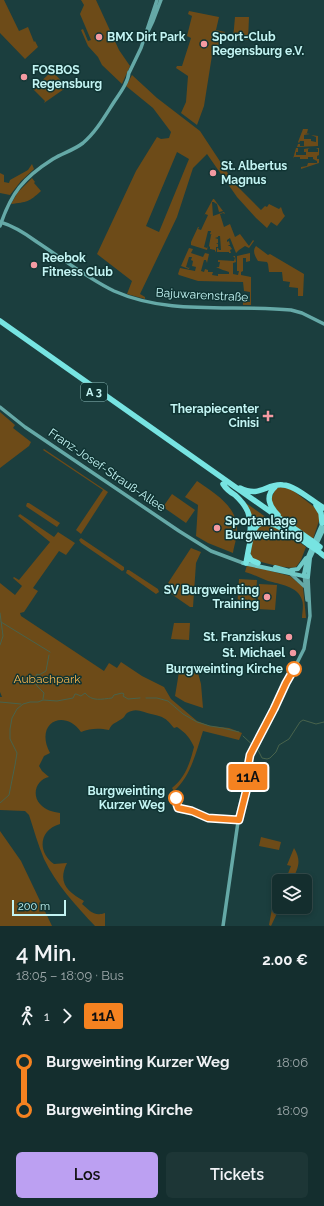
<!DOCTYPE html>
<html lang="de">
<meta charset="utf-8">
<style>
body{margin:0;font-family:Raleway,sans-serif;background:#1d3636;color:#f1f3f6;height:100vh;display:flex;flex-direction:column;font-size:15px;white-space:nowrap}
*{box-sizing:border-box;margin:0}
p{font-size:13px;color:#9da8aa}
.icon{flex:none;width:22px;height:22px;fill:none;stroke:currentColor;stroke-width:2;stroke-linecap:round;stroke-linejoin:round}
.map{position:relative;height:926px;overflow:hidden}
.side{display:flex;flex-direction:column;background:#142e2e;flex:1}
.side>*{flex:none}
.badge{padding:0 8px;border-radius:3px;font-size:14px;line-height:26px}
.tools{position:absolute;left:272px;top:874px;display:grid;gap:8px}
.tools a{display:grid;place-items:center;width:40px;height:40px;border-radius:6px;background:#142e2e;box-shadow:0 2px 6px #0003,0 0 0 1px #334a4a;font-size:20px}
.scale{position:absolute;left:12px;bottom:10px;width:54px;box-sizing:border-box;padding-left:4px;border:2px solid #c3f4f3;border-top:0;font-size:11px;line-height:14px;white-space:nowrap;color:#c3f4f3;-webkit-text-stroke:3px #103433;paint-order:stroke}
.map>.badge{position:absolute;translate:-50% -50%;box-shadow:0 0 0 2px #fff}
.legs{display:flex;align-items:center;gap:6px;height:44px;padding:0 16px;font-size:13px}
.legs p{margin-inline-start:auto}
.headline{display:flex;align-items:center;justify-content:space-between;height:68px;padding:0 16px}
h1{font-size:22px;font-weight:600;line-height:30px}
.cta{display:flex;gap:8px;margin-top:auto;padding:8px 16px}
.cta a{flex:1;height:46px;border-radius:6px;background:#bca0f2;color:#111;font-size:16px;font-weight:600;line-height:46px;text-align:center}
.cta a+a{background:#1d3636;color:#f1f3f6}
ul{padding:0 16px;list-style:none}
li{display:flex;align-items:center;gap:14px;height:48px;font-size:15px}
li i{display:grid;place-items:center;width:6px;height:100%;margin:0 5px;background:currentColor}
li i::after{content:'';width:10px;height:10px;margin:-5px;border:3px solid;border-radius:50%;background:#142e2e}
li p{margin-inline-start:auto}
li:first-child i{background:linear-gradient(#0000 50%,currentColor 0)}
li:last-child i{background:linear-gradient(currentColor 50%,#0000 0)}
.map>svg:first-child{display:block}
.green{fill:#6d4b18;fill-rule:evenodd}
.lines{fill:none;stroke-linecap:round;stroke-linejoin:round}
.stream{stroke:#48634c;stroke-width:1}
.secondary{stroke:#65a9a7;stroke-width:3.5}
.primary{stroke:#6fc8c6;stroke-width:4}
.highway{stroke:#77e4e2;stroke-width:5.5}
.highway-bridge{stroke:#77e4e2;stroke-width:5.5}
.line-1-casing{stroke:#fff;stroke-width:9}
.line-1{stroke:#f58220;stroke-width:6}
.poi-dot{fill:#f49aa2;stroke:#103433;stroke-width:1.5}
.stop-1-dot{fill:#fff;stroke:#f58220;stroke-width:2}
.labels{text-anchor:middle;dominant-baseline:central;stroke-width:3;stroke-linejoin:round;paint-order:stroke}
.shield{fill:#103433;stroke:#8dbab9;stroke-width:1}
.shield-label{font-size:11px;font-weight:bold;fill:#c3f4f3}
.poi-label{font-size:12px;font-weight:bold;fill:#c3f4f3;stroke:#103433;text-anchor:start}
.street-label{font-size:12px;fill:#c3f4f3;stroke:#103433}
.stop-label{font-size:12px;font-weight:bold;fill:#c3f4f3;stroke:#103433;text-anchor:end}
.park-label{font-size:12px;fill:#fbb54e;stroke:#103433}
</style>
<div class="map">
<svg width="324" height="926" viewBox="0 0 324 926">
<rect width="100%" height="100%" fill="#1b3e3e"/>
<path class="green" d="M0 0H4L19 31 28 27 34 42 35 41 38 47 25 59 0 33Z
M81 0H96L119 50 130 66 122 84 102 65 98 57 88 46 81 30 83 29 88 41 91 40 80 14 84 5Z
M189 11 219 17 216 30 225 32 224 37H222L221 39H220L218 50 213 49 204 106 197 125 181 113 186 102 188 76 176 68 177 66H182L191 38 187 36 192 16 188 14Z
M235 17H249L248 40 233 39Z
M52 71 67 87 44 103 45 101 33 89Z
M132 75 157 98 200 131 229 175 231 179 236 186H237L261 210 265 206 267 207 269 204 279 209 281 207 283 213 285 216 277 226 271 222 267 228 256 218 237 197 207 154 193 168 177 217 140 294 145 297V299L127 294 132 281 97 254 136 171 157 137 161 139 169 138 171 132 153 108 126 86ZM177 152 189 159 159 232 146 226Z
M303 129H308L307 133H305L310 134 304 135V139H311V141L316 142V137L311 135 318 136V146L297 147 298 144H300V146H304V141H300L299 143 298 142Z
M296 148H298V152H296V155H306V152H304V149L310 148 308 149V152H318V149L316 148H319V155L317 156V159H319V163L301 169V167L307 166 308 163H317V161L313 159V157H308V159H300V157H294L293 159Z
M32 164 34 169 21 181 10 195 0 193V173L4 175V182L9 183 10 180 28 170Z
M32 178 35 182 34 183 41 191C29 202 27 202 11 204L18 192Z
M213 199H214L223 211 219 212 217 204 215 203 214 202H212L213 216 224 212 225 214 223 213 220 214 224 227 230 224 235 237 240 234 249 246 253 240 254 241 249 248 245 246 239 250 236 253 230 238 227 240V242L229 241 230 245H228L229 246H230L232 249 230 250 231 253H229V252H217V248H218L219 250H221L220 236H218V237L215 238 218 239V243L216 244H218V247H216V252L215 251V250L210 249V247L209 246 211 235H212L210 234 211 231H208L204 247 207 248 208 246 207 250 191 245V242L198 227H199L198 229 201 230 208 215 205 214 201 221Z
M256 246 268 255 270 254 304 274 303 296H298V288L289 287 290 282 283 281 282 272H269L268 264 267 262 258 261C255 256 252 251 256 246Z
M189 248 193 249 191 253 203 257 205 253 209 254 207 263 206 260H204L201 271 204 272 205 269 208 270V272H213L212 275 218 276V274H229V272C226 271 220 269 216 267H219L220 262H218V260L234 261 235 258 233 256H235L236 262 233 263V274L238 275 239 271H237V256L250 253V261L246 262V258H243V271L241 272V275L251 277V305H243V302H250V292L244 291 243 282 198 281 179 275 178 274 180 268 195 271 196 267 192 266 193 261 191 260 192 257H189L186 267 189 268 190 266 189 269 181 266Z
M0 412 15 425 13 428 31 442 29 446 0 468Z
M44 449 108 492 81 534 76 530 103 490 43 450Z
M197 481C214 493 238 506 237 531 237 538 234 546 233 553L208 543 196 536 198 505 185 497Z
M279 487 291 489 318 510 320 518 313 539 281 516 270 501 276 488Z
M172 494 195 510 186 523 163 507Z
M243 501 273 522 253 528Z
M27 503H29L60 523 57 527 27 507 26 506Z
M20 514 54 537 58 532 75 543 66 555 59 551 33 588 38 591 24 612 20 613 21 616 104 671 109 663 117 668 121 662 142 676 164 687 171 699 197 721 210 726 229 728 242 733 239 740 203 731C196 752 191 776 174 791L172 788C185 778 190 763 194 747 190 738 186 733 177 727L174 728C166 718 164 717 151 714 143 712 136 707 127 713 125 715 125 716 123 718 117 723 112 722 109 730 99 728 91 728 81 732 64 708 34 723 50 753L44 756 39 766 42 771 49 777C37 779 31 794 40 804 45 810 53 812 60 813V824C39 830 37 852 54 864L67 863C57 883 68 892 84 901L82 904C89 910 94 917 105 913V926H95C76 906 56 884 44 859 38 845 34 830 29 815L25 811 0 810V697H2L0 692V583L15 595 22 586 13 578 14 577 19 580 50 542 18 516Z
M270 524 289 535 306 547 301 560 296 567C287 570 259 562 250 558L253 534 259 525Z
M81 538 124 567V570L122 571 81 543 79 540Z
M191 548 201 552 196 563 193 607H190L167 591 171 585 168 583Z
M247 565 290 576 303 587 306 618H302C302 613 304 605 302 600 298 586 279 584 268 581 260 578 253 574 245 572Z
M127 570H129L158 589 159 592 156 594 126 573Z
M239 579 257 580 255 610 237 609Z
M259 584 277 585 275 610 257 609Z
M174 623H190L189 640 171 639Z
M179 672 198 673 201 684 203 708 185 702 175 696Z
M0 831 21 861 52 926H0Z
M261 837 281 842 279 850 259 846Z
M294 848C302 861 298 868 292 881H285L291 866 287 865Z
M276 887 279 888 280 907 271 926 269 925Z"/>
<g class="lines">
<path class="stream" d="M0 613 3 636 0 645
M1 622 50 652
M146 698H157L168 701 183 714 197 722 210 726 223 728 239 732
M43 699 44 693 37 686 35 678 37 674 39 675 46 671 49 655
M0 702 21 704
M243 736 258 750 262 758 267 759 270 758 276 752 279 745 289 739 300 722 303 720 316 724 324 722
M0 803 9 795 15 765 17 753 10 739V729L12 718 17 709 23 704 30 702H38L43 700 57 701 73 698 75 694H76L81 696 85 693C92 702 102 699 112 698L114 695 122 693 124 694 123 696 128 699 140 698"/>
<path class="secondary" d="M143 42 153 21 161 0
M129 73 141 48 157 0
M0 222C14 226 26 234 37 242 63 259 87 278 114 291 170 316 232 304 291 310L302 313 324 324
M0 226C11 193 23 178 53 159 63 153 74 150 83 143 96 132 105 116 114 102 120 93 128 83 129 72
M0 407 25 427 179 531 211 551 243 563
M291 574 304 586
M304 574 307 600
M223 926 239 815 247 788 249 758 304 649 310 616 308 577"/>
<path class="primary" d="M243 563 308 577 310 558 324 528
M275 567 293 572
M291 570 298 569 306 558
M304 574 307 559 323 522"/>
<path class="highway" d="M0 321 312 541
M223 484C226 489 230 492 235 495 247 506 252 516 250 533
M275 487C265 496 269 506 278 515
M240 488C261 498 266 483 283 485 295 485 313 502 324 508
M316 505 321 513 322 523
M287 529 309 545
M318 551 324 556
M248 555 251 560 258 563
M246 563C252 533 252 507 289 533"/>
<path class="highway-bridge" d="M312 541 320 547
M309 545 318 551"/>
</g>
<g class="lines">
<g class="line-1-casing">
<path id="line-1" d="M176 798 178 801 177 805 178 808 192 811 208 818 239 820 247 788 248 766 250 755 274 709 286 683 294 669"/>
</g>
<use href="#line-1" class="line-1"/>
</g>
<g class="poi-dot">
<circle cx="99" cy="37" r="4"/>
<circle cx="204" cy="44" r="4"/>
<circle cx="24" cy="77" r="4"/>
<circle cx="213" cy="173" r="4"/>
<circle cx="34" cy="265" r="4"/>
<path d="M266 410h4v4h4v4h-4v4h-4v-4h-4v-4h4z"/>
<circle cx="217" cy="528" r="4"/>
<circle cx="267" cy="597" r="4"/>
<circle cx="289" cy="637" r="4"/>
<circle cx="293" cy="653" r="4"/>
</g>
<g class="stop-1-dot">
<circle cx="294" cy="669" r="7"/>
<circle cx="176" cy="798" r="7"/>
</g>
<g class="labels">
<rect class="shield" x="81" y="383" width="26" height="18" rx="3"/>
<g class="shield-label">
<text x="94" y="392">A 3</text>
</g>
<g class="poi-label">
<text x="107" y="37">BMX Dirt Park</text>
<text x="212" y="37">Sport-Club<tspan x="212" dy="14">Regensburg e.V.</tspan></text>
<text x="32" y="70">FOSBOS<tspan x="32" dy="14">Regensburg</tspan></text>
<text x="221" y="166">St. Albertus<tspan x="221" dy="14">Magnus</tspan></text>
<text x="42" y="258">Reebok<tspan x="42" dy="14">Fitness Club</tspan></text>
<text x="259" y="409" text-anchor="end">Therapiecenter<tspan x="259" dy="14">Cinisi</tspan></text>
<text x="225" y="521">Sportanlage<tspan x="225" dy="14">Burgweinting</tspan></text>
<text x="259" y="590" text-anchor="end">SV Burgweinting<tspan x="259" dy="14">Training</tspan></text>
<text x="281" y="637" text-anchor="end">St. Franziskus</text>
<text x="285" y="653" text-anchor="end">St. Michael</text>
</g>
<g class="street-label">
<text transform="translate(202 295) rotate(3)">Bajuwarenstraße</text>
<text transform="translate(107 470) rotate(34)">Franz-Josef-Strauß-Allee</text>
</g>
<g class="stop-label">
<text x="283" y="669">Burgweinting Kirche</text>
<text x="165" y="791">Burgweinting<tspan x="165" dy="14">Kurzer Weg</tspan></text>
</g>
<g class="park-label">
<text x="47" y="679">Aubachpark</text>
</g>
</g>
</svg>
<div class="tools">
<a><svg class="icon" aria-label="layers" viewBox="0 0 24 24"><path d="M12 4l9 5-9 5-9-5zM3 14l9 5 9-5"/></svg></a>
</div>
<div class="scale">200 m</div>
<b class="badge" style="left:248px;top:777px;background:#f58220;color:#111">11A</b>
</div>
<section class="side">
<div class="headline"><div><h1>4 Min.</h1><p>18:05 – 18:09 · Bus</p></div><b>2.00 €</b></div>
<div class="legs"><svg class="icon" aria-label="walk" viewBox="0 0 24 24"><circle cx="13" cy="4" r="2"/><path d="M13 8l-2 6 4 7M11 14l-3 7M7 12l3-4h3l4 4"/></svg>1<svg class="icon" aria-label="forward" viewBox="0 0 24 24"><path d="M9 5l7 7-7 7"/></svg><b class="badge" style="background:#f58220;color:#111">11A</b></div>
<ul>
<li><i style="color:#f58220"></i><b>Burgweinting Kurzer Weg</b><p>18:06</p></li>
<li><i style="color:#f58220"></i><b>Burgweinting Kirche</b><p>18:09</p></li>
</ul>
<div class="cta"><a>Los</a><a>Tickets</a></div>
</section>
